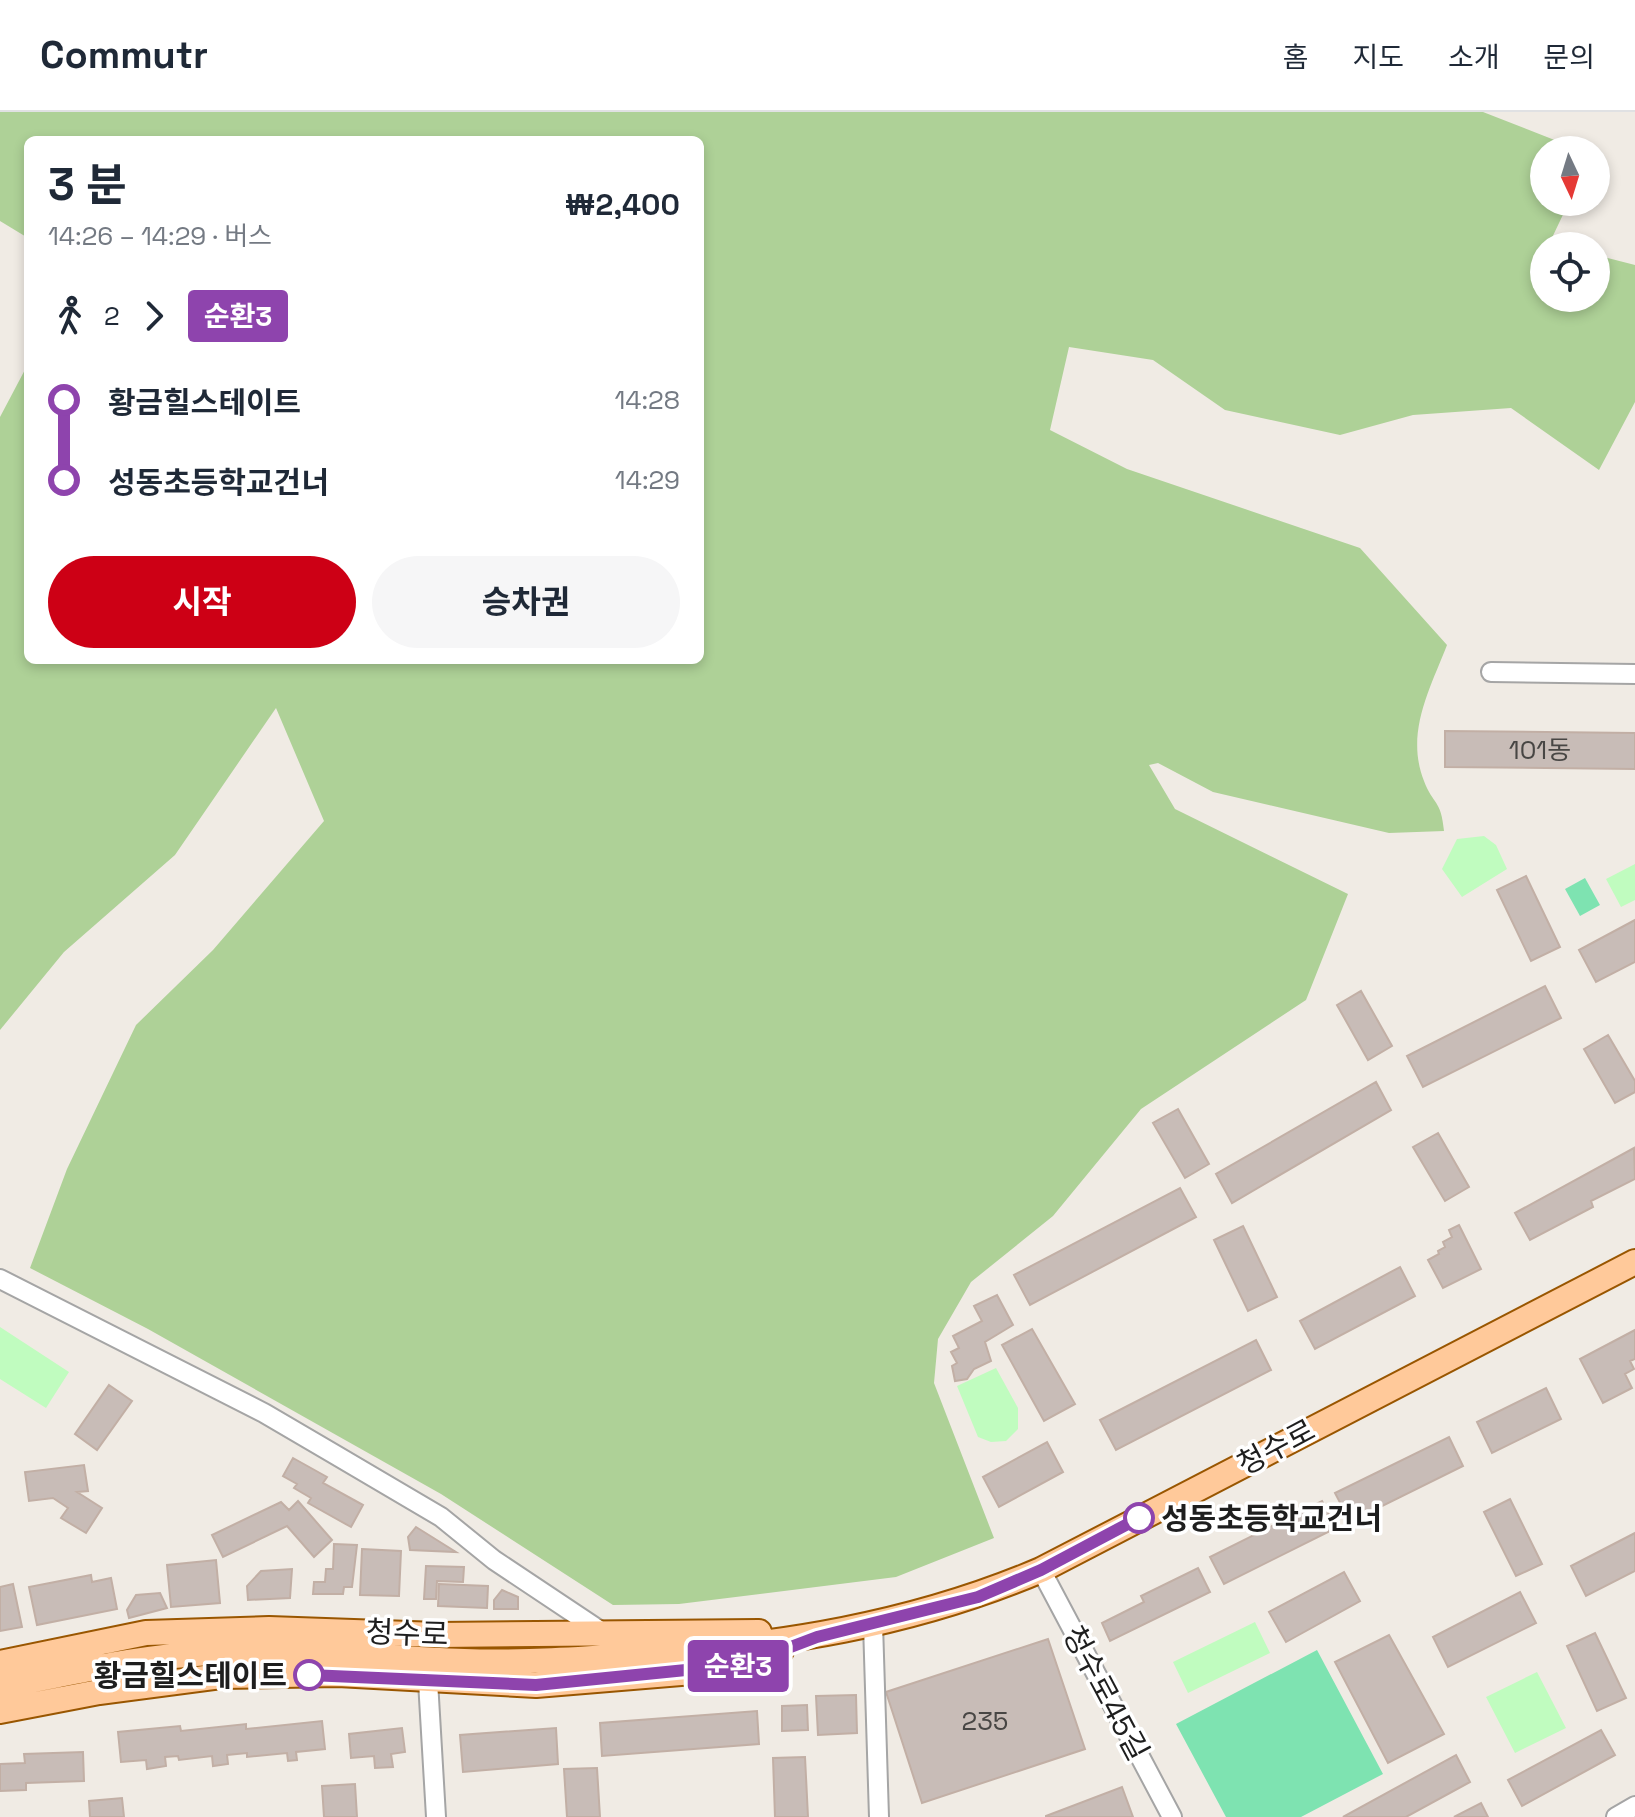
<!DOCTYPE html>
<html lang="ko">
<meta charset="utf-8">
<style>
body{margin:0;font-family:"Space Grotesk","Noto Sans KR",sans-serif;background:#f6f6f7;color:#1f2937;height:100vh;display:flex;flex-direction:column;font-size:30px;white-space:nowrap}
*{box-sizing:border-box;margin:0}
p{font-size:26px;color:#747a83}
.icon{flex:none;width:44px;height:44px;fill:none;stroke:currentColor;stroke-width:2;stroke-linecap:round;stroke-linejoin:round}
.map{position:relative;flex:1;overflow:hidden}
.details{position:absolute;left:24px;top:24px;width:680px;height:528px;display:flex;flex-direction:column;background:#fff;border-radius:12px;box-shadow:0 4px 12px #0003}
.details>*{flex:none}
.badge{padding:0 16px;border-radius:6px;font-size:28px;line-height:52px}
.needle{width:52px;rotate:176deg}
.buttons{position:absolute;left:1530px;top:24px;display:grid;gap:16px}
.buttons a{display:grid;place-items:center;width:80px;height:80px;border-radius:50%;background:#fff;box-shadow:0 4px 12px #0003;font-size:40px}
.map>.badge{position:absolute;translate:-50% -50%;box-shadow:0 0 0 4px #fff}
.legs{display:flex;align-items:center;gap:12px;height:88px;padding:0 24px;font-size:26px}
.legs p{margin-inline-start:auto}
.summary{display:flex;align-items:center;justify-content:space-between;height:136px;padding:0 24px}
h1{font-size:44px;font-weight:700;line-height:60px}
.button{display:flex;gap:16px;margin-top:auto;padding:16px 24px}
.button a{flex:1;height:92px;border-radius:48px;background:#cd0015;color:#fff;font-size:32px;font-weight:700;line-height:92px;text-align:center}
.button a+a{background:#f6f6f7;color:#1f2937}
ul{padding:0 24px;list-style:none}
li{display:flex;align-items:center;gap:28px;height:80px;font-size:30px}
li i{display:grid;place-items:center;width:12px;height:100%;margin:0 10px;background:currentColor}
li i::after{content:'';width:20px;height:20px;margin:-10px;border:6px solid;border-radius:50%;background:#fff}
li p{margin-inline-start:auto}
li:first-child i{background:linear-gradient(#0000 50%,currentColor 0)}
li:last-child i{background:linear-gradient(currentColor 50%,#0000 0)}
header{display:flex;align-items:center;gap:48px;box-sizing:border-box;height:112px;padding:0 40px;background:#fff;border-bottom:2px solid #e0e1e3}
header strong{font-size:38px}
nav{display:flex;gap:44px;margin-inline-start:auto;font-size:28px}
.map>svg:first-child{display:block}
.forest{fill:#aed197}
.park{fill:#c0fcbf}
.pitch{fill:#7ee3b1}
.building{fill:#c8bcb7;stroke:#c2afa5;stroke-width:2}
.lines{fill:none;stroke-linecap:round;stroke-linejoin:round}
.minor-casing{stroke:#a5a5a5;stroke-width:22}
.major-casing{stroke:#995600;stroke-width:28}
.minor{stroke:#fff;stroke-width:18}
.major{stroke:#ffc99a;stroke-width:24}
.line-1-casing{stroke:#fff;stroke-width:18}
.line-1{stroke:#8e44ad;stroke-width:12}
.stop-1-dot{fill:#fff;stroke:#8e44ad;stroke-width:4}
.labels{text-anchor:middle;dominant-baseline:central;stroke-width:7;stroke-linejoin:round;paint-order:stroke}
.number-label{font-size:26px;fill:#484644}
.street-label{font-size:30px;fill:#1e1e1e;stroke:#fff}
.stop-label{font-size:30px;font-weight:bold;fill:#1e1e1e;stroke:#fff;text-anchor:start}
</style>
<header>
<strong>Commutr</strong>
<nav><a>홈</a><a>지도</a><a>소개</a><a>문의</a></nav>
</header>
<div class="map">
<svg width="1635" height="1705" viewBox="0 0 1635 1705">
<rect width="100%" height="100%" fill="#f0ebe4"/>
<path class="forest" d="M0 0H1483L1580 38H1544V90H1569L1550 130 1563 134H1544V186H1596V143L1635 153V290L1599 358 1511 296 1413 303 1340 323 1225 298 1153 248 1069 235 1050 318 1127 357 1360 436 1447 533C1430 577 1405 621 1424 669 1433 693 1441 687 1444 719L1389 721 1213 680 1158 651 1149 653 1175 697 1348 782 1306 888 1141 997 1053 1104 971 1170 938 1227 934 1271 994 1426 896 1465 679 1492 613 1493 441 1382 148 1217 30 1156 67 1057 136 913 213 838 324 709 276 596 175 743 64 840 0 918V305L28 252V548H700V28H28V126L0 109Z"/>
<path class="park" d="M1484 724 1496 733 1507 757 1462 785 1442 757 1457 727Z
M1635 752V788L1621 795 1606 767Z
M0 1215 69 1260 46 1296 0 1267Z
M996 1256 1018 1296V1317L1006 1329 991 1330 978 1325 957 1274Z
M1255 1510 1270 1541 1188 1581 1173 1550Z
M1537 1560 1566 1616 1515 1641 1486 1585Z"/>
<path class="pitch" d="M1585 766 1600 793 1580 804 1565 777Z
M1317 1538 1383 1662 1301 1705H1226L1176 1612Z"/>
<path class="building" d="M1445 619 1635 621V657L1445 655Z
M1526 764 1560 835 1531 849 1497 778Z
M1635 808V850L1596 870 1579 838Z
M1545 874 1561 906 1423 975 1407 944Z
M1361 879 1392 934 1368 948 1337 893Z
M1608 923 1635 969V980L1615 991 1584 937Z
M1376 970 1391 998 1232 1091 1216 1062Z
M1178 997 1209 1052 1185 1066 1153 1011Z
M1438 1021 1469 1075 1445 1089 1413 1035Z
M1634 1036 1635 1067 1591 1089 1593 1095 1530 1128 1515 1101Z
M1180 1076 1196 1105 1030 1193 1014 1163Z
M1459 1113 1481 1157 1443 1176 1428 1148 1439 1142 1438 1139 1445 1135 1443 1130 1452 1125 1449 1118Z
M1243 1114 1277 1185 1248 1199 1214 1128Z
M1400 1155 1415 1184 1315 1237 1300 1209Z
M997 1183 1013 1213 985 1230 991 1249 974 1257 967 1267 955 1269 952 1254 957 1251 951 1240 959 1236 953 1224 982 1209 974 1194Z
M1032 1217 1075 1292 1044 1309 1002 1233Z
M1635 1218V1247L1630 1249 1634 1257 1625 1262 1632 1276 1603 1291 1580 1247Z
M1256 1228 1271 1258 1116 1338 1100 1308Z
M109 1273 132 1289 97 1338 75 1322Z
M1546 1276 1561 1307 1492 1341 1477 1310Z
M1449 1325 1463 1354 1350 1410 1335 1381Z
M1047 1330 1063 1360 999 1395 983 1365Z
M293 1346 327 1365 323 1371 363 1393 351 1415 308 1391 311 1386 294 1376 297 1372 283 1364Z
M84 1353 88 1379 77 1380 102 1396 86 1421 61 1406 68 1396 53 1386 29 1389 25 1360Z
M1510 1387 1542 1452 1516 1464 1484 1400Z
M298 1389 332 1428 314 1445 287 1414 223 1445 212 1423 281 1390 289 1398Z
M1322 1389 1336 1416 1224 1472 1210 1445Z
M416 1415 456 1440 410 1438 408 1425Z
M1635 1421V1459L1586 1484 1571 1454Z
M334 1432 357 1433 352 1475H344L343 1482H313L314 1470H325L326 1457H333Z
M362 1437 401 1439 399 1484 360 1483Z
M216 1448 220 1491 171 1495 167 1453Z
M426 1454 464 1455 463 1470 437 1469 436 1487H424Z
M1198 1456 1210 1480 1110 1529 1102 1511 1144 1490 1141 1484Z
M292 1457 290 1486 248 1488 247 1474 261 1459Z
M1344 1460 1360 1489 1286 1530 1269 1500Z
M91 1463 92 1470 111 1466 117 1497 37 1513 29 1475Z
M13 1472 22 1515 0 1519V1475Z
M439 1472 488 1474 487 1496 438 1494Z
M502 1478 518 1485V1497H494V1488Z
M1520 1480 1536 1511 1448 1555 1433 1525Z
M160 1481 167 1496 129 1506 127 1498 136 1483Z
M1595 1521 1626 1586 1597 1599 1567 1534Z
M1389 1523 1444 1622 1388 1651 1335 1550Z
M1048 1527 1085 1637 922 1691 886 1580Z
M856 1583 857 1621 818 1623 816 1584Z
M807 1593 808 1618 782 1619V1594Z
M757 1599 759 1632 602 1644 600 1611Z
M322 1609 325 1637 296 1640 297 1648 288 1649 287 1641 247 1645V1641L227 1643 228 1652 213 1654 212 1644 179 1648 178 1644 165 1645 166 1654 147 1657 146 1648 121 1650 118 1620 180 1614 181 1619 246 1612V1617Z
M402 1616 405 1640 391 1642 393 1655 375 1656 374 1644 351 1646 349 1622Z
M556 1616 558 1652 463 1660 460 1623Z
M1601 1618 1615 1643 1522 1694 1508 1668Z
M83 1640 84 1669 26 1671V1678L0 1679V1652L25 1651 24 1642Z
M1456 1643 1470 1670 1406 1705H1343Z
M805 1645 808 1705H775L773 1646Z
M597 1656 600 1705H567L564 1657Z
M355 1672 357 1705H324L322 1674Z
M1122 1675 1133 1705H1046V1704Z
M122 1686 124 1705H90L89 1689Z
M1481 1691 1488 1705H1454Z"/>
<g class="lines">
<g class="minor-casing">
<path id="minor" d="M1491 560 1635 562
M0 1167 264 1301 334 1342 441 1405 494 1448 605 1522
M1041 1458 1172 1705
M873 1512 879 1705
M428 1569 436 1705
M1616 1705 1635 1694"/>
</g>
<g class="major-casing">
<path id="major" d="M0 1551 146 1521 269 1517 438 1523 759 1520
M0 1575C61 1563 123 1548 185 1543 278 1534 371 1546 464 1549 522 1551 582 1547 640 1543 778 1534 912 1513 1041 1458L1635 1150
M0 1599 99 1580 221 1564 338 1562 536 1573 705 1559 746 1552 781 1539"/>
</g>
<use href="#minor" class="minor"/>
<use href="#major" class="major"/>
</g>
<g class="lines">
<g class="line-1-casing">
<path id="line-1" d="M309 1563 536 1573 746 1552 817 1525 978 1485 1041 1458 1139 1406"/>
</g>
<use href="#line-1" class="line-1"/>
</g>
<g class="stop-1-dot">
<circle cx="1139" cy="1406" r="14"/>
<circle cx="309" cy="1563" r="14"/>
</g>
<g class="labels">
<g class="number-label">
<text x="1540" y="638">101동</text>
<text x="985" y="1609">235</text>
</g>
<g class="street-label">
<text transform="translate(1276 1335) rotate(-28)">청수로</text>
<text transform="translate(407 1521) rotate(2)">청수로</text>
<text transform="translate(1106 1581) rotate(62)">청수로45길</text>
</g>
<g class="stop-label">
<text x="1161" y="1406">성동초등학교건너</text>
<text x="287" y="1563" text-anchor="end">황금힐스테이트</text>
</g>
</g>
</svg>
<div class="buttons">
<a><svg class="needle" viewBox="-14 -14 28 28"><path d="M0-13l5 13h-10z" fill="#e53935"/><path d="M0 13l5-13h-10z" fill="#747a83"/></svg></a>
<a><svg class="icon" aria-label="locate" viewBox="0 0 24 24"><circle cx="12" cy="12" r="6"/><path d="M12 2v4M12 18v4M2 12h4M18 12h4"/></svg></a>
</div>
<b class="badge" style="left:738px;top:1554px;background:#8e44ad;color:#fff">순환3</b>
<section class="details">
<div class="summary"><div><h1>3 분</h1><p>14:26 – 14:29 · 버스</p></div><b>₩2,400</b></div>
<div class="legs"><svg class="icon" aria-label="walk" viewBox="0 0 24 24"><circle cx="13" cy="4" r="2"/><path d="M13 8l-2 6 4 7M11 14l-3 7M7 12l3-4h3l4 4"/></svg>2<svg class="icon" aria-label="forward" viewBox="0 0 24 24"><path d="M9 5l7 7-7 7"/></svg><b class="badge" style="background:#8e44ad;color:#fff">순환3</b></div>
<ul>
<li><i style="color:#8e44ad"></i><b>황금힐스테이트</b><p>14:28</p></li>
<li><i style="color:#8e44ad"></i><b>성동초등학교건너</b><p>14:29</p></li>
</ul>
<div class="button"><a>시작</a><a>승차권</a></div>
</section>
</div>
